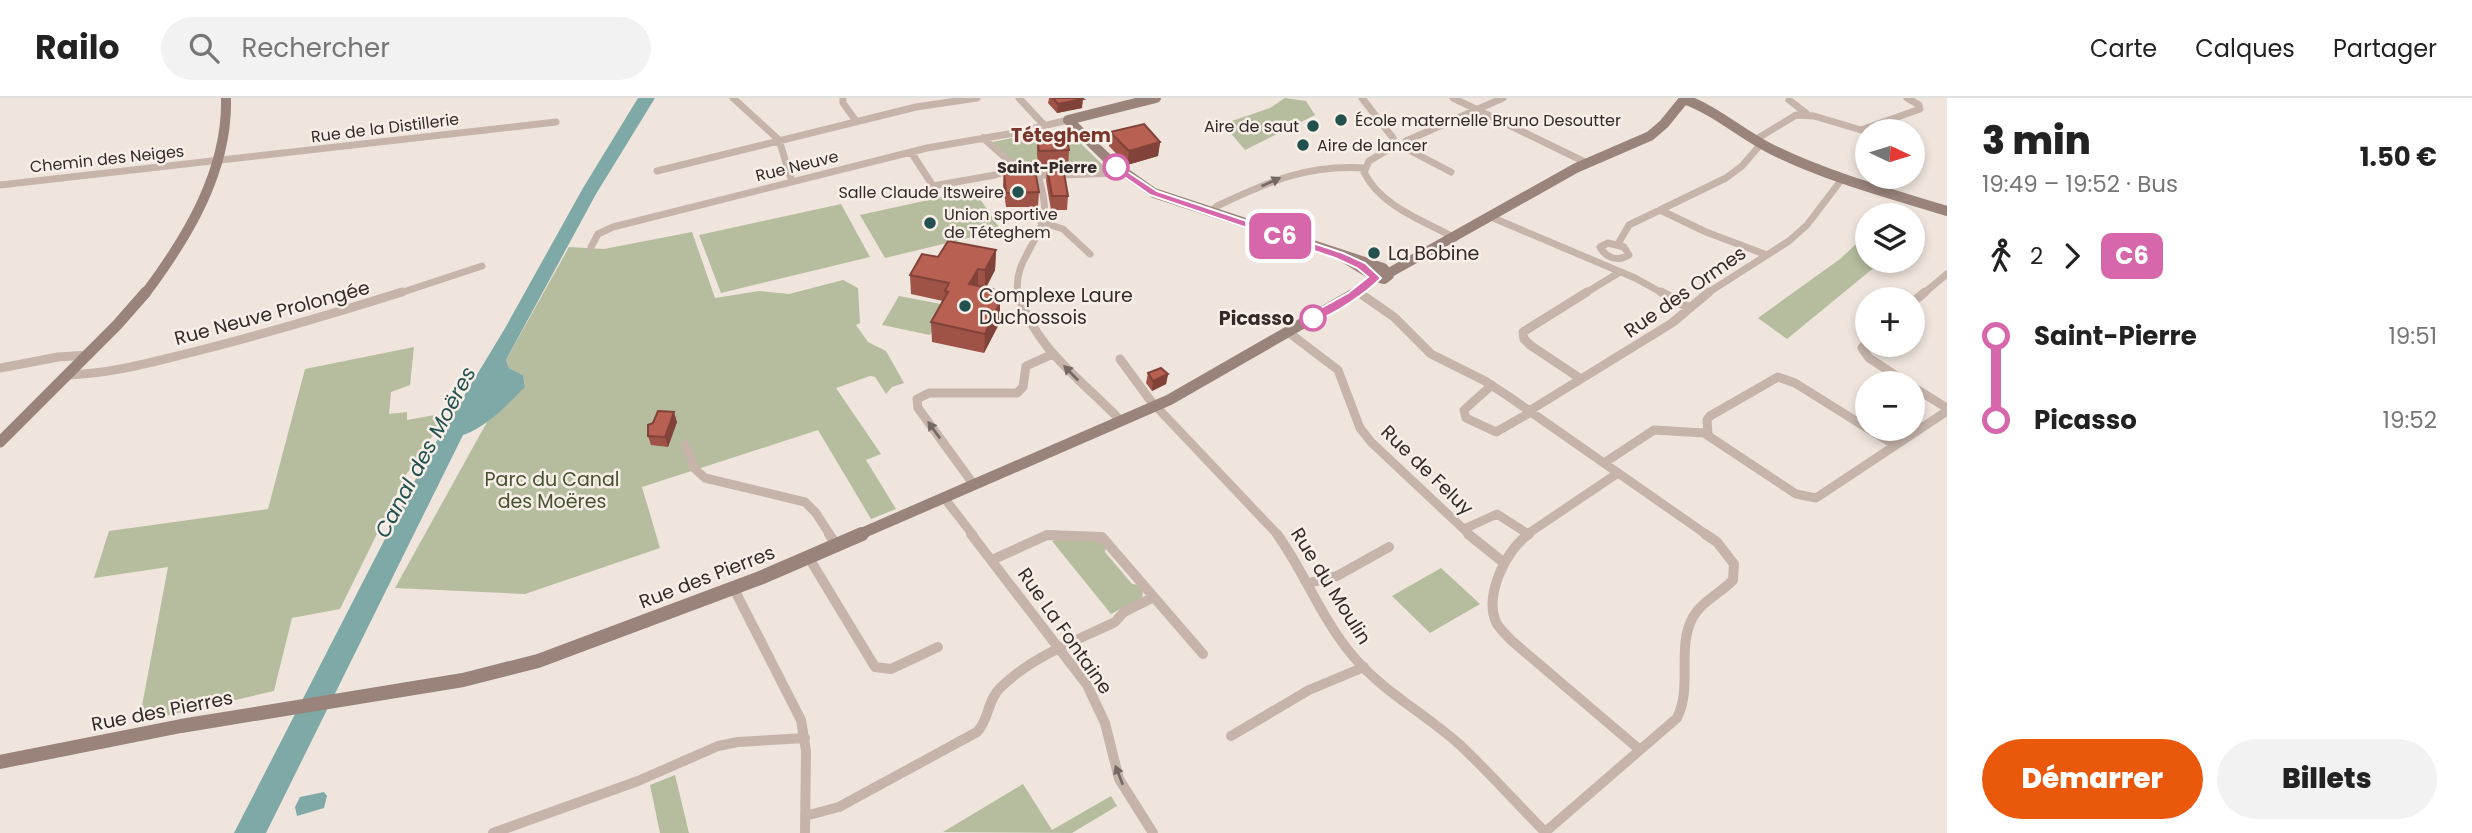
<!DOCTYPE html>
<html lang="fr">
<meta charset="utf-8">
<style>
body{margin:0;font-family:Poppins,sans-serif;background:#f2f2f2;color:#222;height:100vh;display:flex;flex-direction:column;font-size:26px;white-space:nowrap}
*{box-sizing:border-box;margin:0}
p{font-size:23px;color:#767676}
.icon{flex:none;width:38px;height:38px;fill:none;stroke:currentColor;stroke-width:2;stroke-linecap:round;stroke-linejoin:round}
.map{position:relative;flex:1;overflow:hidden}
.side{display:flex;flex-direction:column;background:#fff;width:525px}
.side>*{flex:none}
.badge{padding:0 14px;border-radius:10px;font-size:24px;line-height:46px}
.needle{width:46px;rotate:94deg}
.controls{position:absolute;left:1855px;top:21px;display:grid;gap:14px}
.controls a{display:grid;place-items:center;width:70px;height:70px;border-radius:50%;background:#fff;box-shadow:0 4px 10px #0003;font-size:35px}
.map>.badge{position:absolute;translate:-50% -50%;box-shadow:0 0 0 4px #fff}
.legs{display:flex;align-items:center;gap:10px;height:77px;padding:0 35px;font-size:23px}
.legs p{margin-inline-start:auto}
.summary{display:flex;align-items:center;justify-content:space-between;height:119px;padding:0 35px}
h1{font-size:38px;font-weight:800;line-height:52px}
.button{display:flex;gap:14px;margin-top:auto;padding:14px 35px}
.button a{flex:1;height:80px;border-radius:42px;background:#ea580c;color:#fff;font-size:28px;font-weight:800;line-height:80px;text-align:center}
.button a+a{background:#f2f2f2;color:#222}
ul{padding:0 35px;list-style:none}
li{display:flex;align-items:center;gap:24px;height:84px;font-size:26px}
li i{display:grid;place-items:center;width:10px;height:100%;margin:0 9px;background:currentColor}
li i::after{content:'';width:18px;height:18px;margin:-9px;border:5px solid;border-radius:50%;background:#fff}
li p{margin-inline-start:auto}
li:first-child i{background:linear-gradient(#0000 50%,currentColor 0)}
li:last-child i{background:linear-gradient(currentColor 50%,#0000 0)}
header{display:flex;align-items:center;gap:42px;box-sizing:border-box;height:98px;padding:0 35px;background:#fff;border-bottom:2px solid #e0e0e0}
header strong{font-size:33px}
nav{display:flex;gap:38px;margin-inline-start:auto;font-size:24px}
.search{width:490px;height:63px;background:#f2f2f2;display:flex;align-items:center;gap:18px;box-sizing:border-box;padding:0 24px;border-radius:38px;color:#767676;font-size:26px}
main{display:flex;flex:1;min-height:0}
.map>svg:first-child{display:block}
.green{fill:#b5bd9e}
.water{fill:#7fa9a7}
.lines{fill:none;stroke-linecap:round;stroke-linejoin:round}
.street-far2{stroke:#c6b4aa;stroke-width:7}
.street-far1{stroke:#c6b4aa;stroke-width:9}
.street{stroke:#c6b4aa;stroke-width:10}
.secondary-far2{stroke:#99837b;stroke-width:10}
.secondary-far1{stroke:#99837b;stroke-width:11}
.secondary{stroke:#99837b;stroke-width:14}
.wall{fill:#9e5346}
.shaded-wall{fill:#814339}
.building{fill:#b86051;stroke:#814339;stroke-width:2}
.oneway{fill:#766963}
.line-1{fill:#d767ab;stroke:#fff;stroke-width:2}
.poi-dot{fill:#235150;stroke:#f7efe8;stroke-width:2.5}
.stop-1-dot{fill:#fff;stroke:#d767ab;stroke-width:3.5}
.labels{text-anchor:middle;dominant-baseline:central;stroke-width:5;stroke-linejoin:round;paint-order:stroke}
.far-poi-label{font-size:16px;fill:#342b29;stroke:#f7efe8;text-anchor:start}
.far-street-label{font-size:16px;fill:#342b29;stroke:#f7efe8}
.far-stop-label{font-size:16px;font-weight:bold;fill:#342b29;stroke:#f7efe8;text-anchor:end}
.far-quarter-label{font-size:19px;font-weight:bold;fill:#7a362a;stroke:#f7efe8}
.poi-label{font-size:19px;fill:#342b29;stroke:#f7efe8;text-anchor:start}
.street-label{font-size:19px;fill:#342b29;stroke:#f7efe8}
.stop-label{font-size:19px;font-weight:bold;fill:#342b29;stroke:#f7efe8;text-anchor:end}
.park-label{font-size:19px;fill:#47502f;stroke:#f7efe8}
.water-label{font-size:21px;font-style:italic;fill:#235150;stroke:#f7efe8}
</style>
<header>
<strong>Railo</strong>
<div class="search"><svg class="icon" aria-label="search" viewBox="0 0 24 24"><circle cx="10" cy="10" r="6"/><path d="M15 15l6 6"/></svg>Rechercher</div>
<nav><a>Carte</a><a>Calques</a><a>Partager</a></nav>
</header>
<main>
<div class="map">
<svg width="1947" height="735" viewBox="0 0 1947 735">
<rect width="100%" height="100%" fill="#efe5dd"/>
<path class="green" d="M1285 0 1306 3 1315 17 1245 52 1223 26 1270 10Z
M1066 31 1110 74 1064 75V72L1068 71 1065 56H1055L1050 33Z
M1043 34 1046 56 1037 57 1038 72H1042L1043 76H1028L992 44Z
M974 92 1001 132 885 160 860 117Z
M841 106 870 159 721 195 699 137Z
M692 134 715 200 759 193 789 196 843 182 858 190 860 225 856 227 868 244 886 253 904 285 892 289 886 296 875 279 870 278 836 290 881 356 866 362 896 411 871 421 818 332 642 389 660 450 525 496 395 490 487 324 525 289 523 277 509 270 506 262 569 149 604 151Z
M1867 136V163H1882L1787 241 1758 220 1840 161Z
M899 198 946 207 930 237 882 227Z
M414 249 410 287 391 294 389 316 407 314V322L446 315 415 367 407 375 340 511 292 520 274 593 139 624 168 469 94 480 109 433 268 411 305 271Z
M1063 440 1100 443 1106 449 1105 454 1132 486 1139 487 1143 494 1142 500 1111 516 1052 443Z
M1441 470 1480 506 1430 535 1392 498Z
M675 677 689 735H660L650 687Z
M1023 686 1052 732 1111 698 1117 708 1072 735 943 734Z"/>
<path class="water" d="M638 0H655L596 96 506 262 509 270 523 277 525 289C507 307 487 329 463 337L266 735H234L427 359 504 232 583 90Z
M324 694 327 698 324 710 297 718 295 709 300 699Z"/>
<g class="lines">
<path class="street-far2" d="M733 0 779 42 792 84
M843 0V5L856 23
M1019 0 1044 27
M1362 0 1393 40
M1453 0 1587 65
M1789 2 1806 15
M983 40 1026 78 1123 75
M1755 42 1796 17 1814 18 1861 32 1920 11 1919 7 1907 0
M1406 43 1503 0
M1394 48 1369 63 1364 74C1380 108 1424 123 1455 140
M1403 49 1451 74
M911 54 933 88 995 77 1015 70
M657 73 916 9 977 0
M0 87 556 24
M1660 112 1706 134 1767 157
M1210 115 1217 108C1268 84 1307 66 1365 70
M1491 119 1635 180 1664 196
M1041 124 1063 131 1090 156
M1608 145 1624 149 1629 157C1618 164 1606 160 1600 149Z
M1618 146 1629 127 1726 80 1742 68 1761 46
M591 149 598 136 613 129 927 50 1014 35 1068 22
M1358 194 1361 196
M397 196 482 168
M1018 196C1013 167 1035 149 1043 123 1047 109 1042 93 1039 79
M1584 196 1620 174
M1706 196 1789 143 1807 127 1842 81
M1923 196 1947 176"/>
<path class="street-far1" d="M1018 194C1033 249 1082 282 1120 322
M1358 194 1394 219 1431 256 1485 283 1508 298 1707 437
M1661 194 1689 210
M1913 204 1925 194
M1288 234 1338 272 1360 330 1371 344 1470 437
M1867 244 1862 250 1869 260 1907 285
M1120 261 1150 302 1278 437
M0 270 58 259 89 257
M67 277C109 276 149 265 189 255 261 237 332 216 402 194
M1581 281 1530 247 1524 241 1523 234 1587 194
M1492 287 1464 312 1466 320 1496 334 1531 314
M1913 289 1947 310
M1529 313 1672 225 1709 194
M1868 331 1895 347
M1708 336 1707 322 1710 318 1778 279 1795 285 1867 330
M686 347 694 370 705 380 805 404 816 415 830 437
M1604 365 1654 332 1704 335 1796 396 1816 400 1947 313
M974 387 918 310 917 301 929 295H1017L1023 289 1026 268 1053 256
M945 401 973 437
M1464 431 1497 416 1528 436
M1046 437H1056
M1526 437 1618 375"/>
<path class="street" d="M829 436 837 448
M971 436 1087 587 1105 625 1119 681 1153 735
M1277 436C1305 475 1322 522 1353 558 1383 594 1426 616 1460 647 1490 675 1517 706 1546 735
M1468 436 1503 464
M1529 436C1506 451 1483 499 1497 526 1501 532 1507 538 1512 543L1640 652
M809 460 875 569 891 571 938 549
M992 462 1047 437 1102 439 1203 556
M1309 485 1337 478 1389 449
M734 491 801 622 806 653 805 735
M1231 638 1309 592 1364 569
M805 718 839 709 977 634C989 622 987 603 1000 590 1031 559 1076 543 1115 524L1124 514 1154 499
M493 735 638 683 718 648 738 644 805 640
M1544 735 1677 620C1693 588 1676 550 1693 519 1702 503 1721 495 1733 482L1734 466 1717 444 1705 436"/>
<path class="secondary-far2" d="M1684 1C1717 13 1742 37 1773 52 1828 79 1888 95 1947 113
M1068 22 1114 67 1154 95 1383 170 1389 177 1384 181C1372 179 1353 164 1339 157
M1068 22 1156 0
M1389 175 1576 70 1650 38 1664 26 1685 0
M145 196C187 140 228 73 226 0
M1355 196 1375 180"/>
<path class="secondary-far1" d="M0 344 117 227 146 194
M858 437 1169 302 1357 194"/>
<path class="secondary" d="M0 664 181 628 463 582 538 563 760 480 862 436"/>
</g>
<path class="wall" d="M1049 0H1081L1082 10 1057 15 1048 5Z
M1110 34 1160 44 1158 58 1127 67 1109 48Z
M1037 38 1069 52 1068 71H1063L1068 98 1067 112H1051L1046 83 1047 71H1038L1037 56Z
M1004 73 1039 94 1038 109H1006L1003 87Z
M996 152 995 172 986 190 993 191V203L1000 204V224L984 255 932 244 931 224 943 203 911 196 910 177Z
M1148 275 1168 276 1166 286 1152 293 1146 285Z
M677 324 668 349 651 347 648 338Z"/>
<path class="shaded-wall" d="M1083 1 1082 10 1057 15 1058 6Z
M1160 44 1158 58 1127 67 1129 53Z
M996 152 995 172 985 191V172Z
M978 171V190L969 186Z
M993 191 992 210 988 202Z
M1000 204V224L984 255 985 236Z
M1168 276 1166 286 1152 293 1153 283Z
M674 314 677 324 668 349 665 339Z"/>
<path class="building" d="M1053 0H1081L1083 1 1058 6Z
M1144 26 1160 44 1129 53 1110 34Z
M1066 37 1069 52 1039 53 1037 38Z
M1047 69H1063L1068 98H1052Z
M1035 72 1039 94 1006 95 1004 73Z
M948 143 996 152 985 172 978 171 969 186 993 191 988 202 1000 204 985 236 931 224 948 194 945 193 949 185 910 177 922 156 938 159Z
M1161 270 1168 276 1153 283 1148 275Z
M658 313 674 314 665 339 648 338V327L653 325Z"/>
<defs><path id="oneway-solid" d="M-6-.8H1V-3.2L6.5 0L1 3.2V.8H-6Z" transform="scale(1.75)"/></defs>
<g class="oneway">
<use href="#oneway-solid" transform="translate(1271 84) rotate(-24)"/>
<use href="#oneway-solid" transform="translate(1071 275) rotate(-134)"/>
<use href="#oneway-solid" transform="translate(934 332) rotate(-126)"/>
<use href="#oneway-solid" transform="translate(1119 677) rotate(-111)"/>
</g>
<path class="line-1" d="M1116 66 1157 93 1343 155 1365 165 1381 180C1369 193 1325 225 1308 223V217L1348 195 1368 179 1357 170 1335 160 1150 97 1113 71 1111 69Z"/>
<g class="poi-dot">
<circle cx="1341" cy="22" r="7"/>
<circle cx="1313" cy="28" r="7"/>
<circle cx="1303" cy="47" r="7"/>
<circle cx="1018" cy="94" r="7"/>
<circle cx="930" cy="125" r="7"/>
<circle cx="1374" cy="155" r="7"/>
<circle cx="965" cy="208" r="7"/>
</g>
<g class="stop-1-dot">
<circle cx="1116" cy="69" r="12"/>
<circle cx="1313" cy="220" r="12"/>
</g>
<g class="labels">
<g class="far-poi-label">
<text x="1355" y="22">École maternelle Bruno Desoutter</text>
<text x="1299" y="28" text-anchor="end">Aire de saut</text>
<text x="1317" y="47">Aire de lancer</text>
<text x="1004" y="94" text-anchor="end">Salle Claude Itsweire</text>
<text x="944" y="116">Union sportive<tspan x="944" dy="18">de Téteghem</tspan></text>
</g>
<g class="far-street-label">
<text transform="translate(385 30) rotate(-7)">Rue de la Distillerie</text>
<text transform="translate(107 61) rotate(-6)">Chemin des Neiges</text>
<text transform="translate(797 68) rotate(-14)">Rue Neuve</text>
</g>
<g class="far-stop-label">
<text x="1097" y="69">Saint-Pierre</text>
</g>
<g class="far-quarter-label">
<text x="1061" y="37">Téteghem</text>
</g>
<g class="poi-label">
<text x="1388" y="155">La Bobine</text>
<text x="979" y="197">Complexe Laure<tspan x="979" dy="22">Duchossois</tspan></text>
</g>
<g class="street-label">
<text transform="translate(1685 194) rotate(-35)">Rue des Ormes</text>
<text transform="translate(272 215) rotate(-15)">Rue Neuve Prolongée</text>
<text transform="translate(1427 372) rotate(44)">Rue de Feluy</text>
<text transform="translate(707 479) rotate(-21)">Rue des Pierres</text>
<text transform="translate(1331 488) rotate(58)">Rue du Moulin</text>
<text transform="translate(1065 533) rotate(55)">Rue La Fontaine</text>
<text transform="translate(162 613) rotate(-11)">Rue des Pierres</text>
</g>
<g class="stop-label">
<text x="1294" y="220">Picasso</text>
</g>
<g class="park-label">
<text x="552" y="381">Parc du Canal<tspan x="552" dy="22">des Moëres</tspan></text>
</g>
<g class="water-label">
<text transform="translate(425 354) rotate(-62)">Canal des Moëres</text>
</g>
</g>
</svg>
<div class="controls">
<a><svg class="needle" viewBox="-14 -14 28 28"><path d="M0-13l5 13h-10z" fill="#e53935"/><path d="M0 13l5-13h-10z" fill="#767676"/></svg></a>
<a><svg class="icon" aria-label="layers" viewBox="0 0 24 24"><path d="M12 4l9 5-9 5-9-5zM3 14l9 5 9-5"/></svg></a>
<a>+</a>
<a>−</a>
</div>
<b class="badge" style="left:1280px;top:138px;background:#d767ab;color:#fff">C6</b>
</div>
<section class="side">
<div class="summary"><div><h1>3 min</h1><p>19:49 – 19:52 · Bus</p></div><b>1.50 €</b></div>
<div class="legs"><svg class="icon" aria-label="walk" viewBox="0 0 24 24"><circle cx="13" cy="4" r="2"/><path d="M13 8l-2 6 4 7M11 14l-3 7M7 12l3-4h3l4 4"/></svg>2<svg class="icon" aria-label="forward" viewBox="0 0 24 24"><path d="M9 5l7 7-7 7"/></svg><b class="badge" style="background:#d767ab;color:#fff">C6</b></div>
<ul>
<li><i style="color:#d767ab"></i><b>Saint-Pierre</b><p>19:51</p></li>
<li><i style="color:#d767ab"></i><b>Picasso</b><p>19:52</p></li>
</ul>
<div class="button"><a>Démarrer</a><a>Billets</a></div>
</section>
</main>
